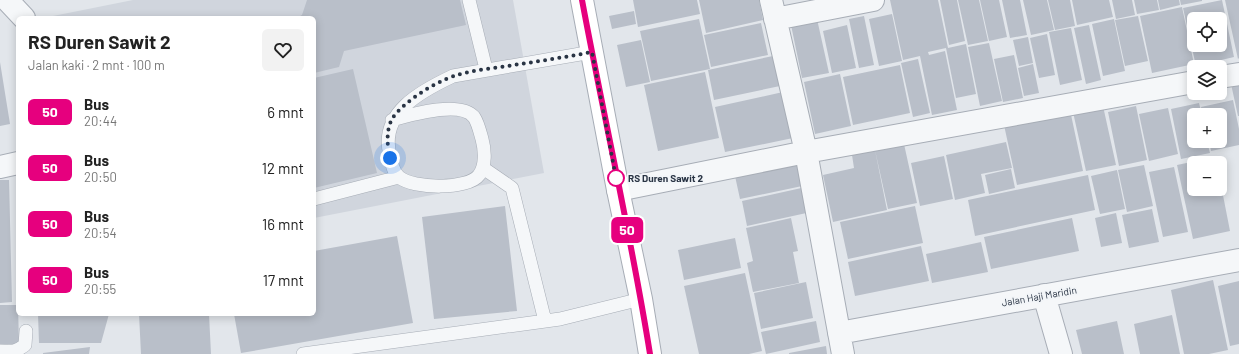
<!DOCTYPE html>
<html lang="id">
<meta charset="utf-8">
<style>
body{margin:0;font-family:Barlow,sans-serif;background:#f2f2f2;color:#222;height:100vh;display:flex;flex-direction:column;font-size:15px;white-space:nowrap}
*{box-sizing:border-box;margin:0}
p{font-size:13px;color:#767676}
.icon{flex:none;width:22px;height:22px;fill:none;stroke:currentColor;stroke-width:2;stroke-linecap:round;stroke-linejoin:round}
.map{position:relative;flex:1;overflow:hidden}
.details{position:absolute;left:16px;top:16px;width:300px;height:300px;display:flex;flex-direction:column;background:#fff;border-radius:6px;box-shadow:0 2px 10px #0003}
.details>*{flex:none}
.badge{padding:0 8px;border-radius:6px;font-size:14px;line-height:26px}
.controls{position:absolute;left:1187px;top:12px;display:grid;gap:8px}
.controls a{display:grid;place-items:center;width:40px;height:40px;border-radius:6px;background:#fff;box-shadow:0 2px 10px #0003;font-size:20px}
.you{position:absolute;width:20px;height:20px;margin:-10px;border:3px solid #fff;border-radius:50%;background:#1a73e8;box-shadow:0 0 0 6px #1a73e833}
.map>.badge{position:absolute;translate:-50% -50%;box-shadow:0 0 0 2px #fff}
.round{display:grid;place-items:center;flex:none;width:42px;height:42px;border-radius:6px;background:#f2f2f2}
.headline{display:flex;align-items:center;justify-content:space-between;height:68px;padding:0 12px}
h1{font-size:19px;font-weight:700;line-height:30px}
ul{padding:0;list-style:none}
li{display:flex;align-items:center;gap:12px;height:56px;padding:0 12px}
li div{flex:1}
li b{display:block;font-size:15px}
li em{font-style:normal}
li .badge{min-width:44px;font-weight:700;text-align:center}
.map>svg:first-child{display:block}
.built{fill:#d0d5dd}
.building{fill:#b9bfc9;fill-rule:evenodd}
.lines{fill:none;stroke-linecap:round;stroke-linejoin:round}
.lane-casing{stroke:#a7adb6;stroke-width:14}
.street-casing{stroke:#a7adb6;stroke-width:24}
.secondary-casing{stroke:#a7adb6;stroke-width:24}
.lane{stroke:#f5f7f9;stroke-width:13}
.street{stroke:#f5f7f9;stroke-width:22}
.secondary{stroke:#fff;stroke-width:22}
.line-casing{stroke:#fff;stroke-width:9}
.line{stroke:#e6007e;stroke-width:6}
.walk{stroke:#293444;stroke-width:4;stroke-dasharray:0 7.2}
.stop-dot{fill:#fff;stroke:#e6007e;stroke-width:2}
.labels{text-anchor:middle;dominant-baseline:central;stroke-width:3.5;stroke-linejoin:round;paint-order:stroke}
.stop-label{font-size:10px;font-weight:bold;fill:#293444;stroke:#f2f5f8;text-anchor:start}
.street-label{font-size:10px;fill:#293444;stroke:#f2f5f8}
</style>
<div class="map">
<svg width="1239" height="354" viewBox="0 0 1239 354">
<rect width="100%" height="100%" fill="#e2e6eb"/>
<path class="built" d="M133 0H513L544 173 314 218V18H43Z"/>
<path class="building" d="M307 0H460L466 25 344 51 339 67 314 73V18H296L302 15Z
M633 0H697L700 14 638 27Z
M699 0H759L763 20 706 33Z
M890 0H938L948 48 966 44 976 94 956 98 946 48 928 52 929 55 945 51 957 110 932 115 920 56 903 60Z
M940 0H957L965 41 949 45Z
M958 0H979L988 41 968 45Z
M980 0H999L1007 37 989 41Z
M1002 0H1020L1027 35 1010 38Z
M1023 0H1047L1054 30 1031 35Z
M1048 0H1070L1075 26 1055 30Z
M1072 0H1109L1113 17 1077 25Z
M1112 0H1132L1135 15 1116 19Z
M1134 0H1157L1159 10 1137 14Z
M1158 0H1179L1180 5 1160 10Z
M1180 0H1202V1L1181 5Z
M1222 0 1234 57 1196 66 1183 8ZM1194 19H1220V45H1194Z
M1225 0H1239V58L1238 59Z
M1182 7 1194 64 1152 73 1140 16Z
M634 11 636 24 612 29 609 16Z
M892 14 902 61 879 66 869 19Z
M864 16 874 65 859 68 849 19Z
M1138 16 1148 61 1125 66 1115 20Z
M699 19 710 69 651 81 640 31Z
M817 19 829 73 802 78 791 25Z
M1114 19 1125 71 1103 76 1092 24Z
M761 23 768 55 711 67 704 35Z
M847 25 856 68 832 73 823 31Z
M1089 25 1101 80 1086 84 1074 28Z
M1071 28 1082 80 1060 85 1049 32Z
M1047 34 1055 75 1039 78 1030 38Z
M1028 37 1033 63 1019 66 1013 40Z
M641 40 650 82 626 87 617 45Z
M989 43 1002 101 980 106 968 47Z
M1014 55 1023 98 1003 102 994 59Z
M773 56 780 86 714 100 708 70Z
M918 59 930 113 913 117 901 63Z
M0 62 10 124 0 126Z
M1033 64 1039 93 1024 96 1018 68Z
M900 65 910 113 853 125 843 77Z
M353 69 377 173 314 188V78Z
M705 72 719 138 658 151 644 85Z
M840 74 851 126 815 134 804 82Z
M1239 82V116H1238L1231 84Z
M783 92 793 138 725 152 715 107Z
M1233 100 1239 129V145L1211 151 1209 141H1220V115H1203L1201 107Z
M1199 103 1202 115H1194V141H1207L1210 153 1181 159 1171 109Z
M1103 106 1116 165 1086 171 1073 112Z
M1136 106 1147 160 1119 166 1108 112Z
M1168 108 1178 154 1149 161 1139 114Z
M1070 110 1083 171 1017 185 1004 125Z
M1006 142 1012 168 981 174 985 193 955 200 946 155Z
M904 144 917 203 888 209 875 150Z
M875 150 887 210 833 222 823 175 854 168 852 155Z
M944 156 953 199 920 206 911 163Z
M1215 157 1216 163H1194V189H1220L1221 185 1230 231 1193 239 1177 165Z
M802 162 807 185 740 199 735 176Z
M1144 165 1153 206 1127 212 1118 170Z
M1174 167 1188 232 1163 237 1149 172Z
M1011 169 1015 188 989 194 985 175Z
M1117 170 1125 209 1100 214 1091 176Z
M1088 175 1095 210 975 236 968 200Z
M0 180H9L12 302 0 303Z
M806 187 811 212 747 226 742 201Z
M505 206 517 311 434 319 422 217Z
M915 206 923 243 848 259 840 222Z
M1152 209 1159 242 1129 248 1122 215Z
M1116 213 1122 243 1101 247 1095 218Z
M791 218 798 251 793 252 799 283 753 292 747 263 753 261 746 228Z
M1072 218 1079 251 991 269 984 237Z
M397 236 413 323 241 353 234 314H314V251Z
M735 238 741 268 684 280 678 250Z
M981 242 988 272 932 283 926 254Z
M921 246 929 281 855 296 848 262Z
M745 273 762 351 749 354H699L684 286Z
M1213 280 1228 350 1209 354H1184L1171 290Z
M1239 281V344L1230 346 1218 286Z
M806 282 813 318 761 329 754 293Z
M0 305H18L19 344H0Z
M38 314H109L101 343H39Z
M139 314H209L211 354H141Z
M1172 315 1180 354H1140L1134 324Z
M816 321 820 342 766 354 761 332Z
M1117 321 1124 354H1082L1076 330Z
M826 346 827 354H789V353Z
M90 347 89 354H43V353Z"/>
<g class="lines">
<g class="lane-casing">
<path id="lane" d="M469 0 486 69
M392 120C410 115 460 100 474 117 478 123 480 132 482 139 485 150 486 166 479 175 468 190 413 189 399 177 393 172 391 162 390 155 379 113 421 91 453 76L592 52
M483 168 512 188 545 321
M314 199 399 177
M0 351C11 352 16 352 25 345L26 331
M303 354 560 319 641 299"/>
</g>
<g class="street-casing">
<path id="street" d="M7 0 24 18
M771 0 806 152 843 354
M775 19 873 0
M1220 77 1239 74
M0 167 18 163
M618 190 806 152 1194 82
M1044 295 1061 354
M839 333 1239 260"/>
</g>
<g class="secondary-casing">
<path id="secondary" d="M582 0 618 190 641 299 650 354"/>
</g>
<use href="#lane" class="lane"/>
<use href="#street" class="street"/>
<use href="#secondary" class="secondary"/>
</g>
<g class="lines">
<g class="line-casing">
<path id="line" d="M582 0C604 118 631 235 650 354"/>
</g>
<use href="#line" class="line"/>
<path class="walk" d="M390 158C387 146 386 130 392 119 403 102 435 82 454 76 473 70 494 68 514 65 540 61 566 57 592 52L616 178"/>
</g>
<circle class="stop-dot" cx="616" cy="178" r="8"/>
<g class="labels">
<g class="stop-label">
<text x="628" y="178">RS Duren Sawit 2</text>
</g>
<g class="street-label">
<text transform="translate(1039 296) rotate(-10)">Jalan Haji Maridin</text>
</g>
</g>
</svg>
<div class="controls">
<a><svg class="icon" aria-label="locate" viewBox="0 0 24 24"><circle cx="12" cy="12" r="6"/><path d="M12 2v4M12 18v4M2 12h4M18 12h4"/></svg></a>
<a><svg class="icon" aria-label="layers" viewBox="0 0 24 24"><path d="M12 4l9 5-9 5-9-5zM3 14l9 5 9-5"/></svg></a>
<a>+</a>
<a>−</a>
</div>
<div class="you" style="left:390px;top:158px"></div>
<b class="badge" style="left:627px;top:230px;background:#e6007e;color:#fff">50</b>
<section class="details">
<div class="headline"><div><h1>RS Duren Sawit 2</h1><p>Jalan kaki · 2 mnt · 100 m</p></div><a class="round"><svg class="icon" aria-label="heart" viewBox="0 0 24 24"><path d="M12 20l-8-8c-3-5 5-10 8-4 3-6 11-1 8 4z"/></svg></a></div>
<ul>
<li><span class="badge" style="background:#e6007e;color:#fff">50</span><div><b>Bus</b><p>20:44</p></div><em>6 mnt</em></li>
<li><span class="badge" style="background:#e6007e;color:#fff">50</span><div><b>Bus</b><p>20:50</p></div><em>12 mnt</em></li>
<li><span class="badge" style="background:#e6007e;color:#fff">50</span><div><b>Bus</b><p>20:54</p></div><em>16 mnt</em></li>
<li><span class="badge" style="background:#e6007e;color:#fff">50</span><div><b>Bus</b><p>20:55</p></div><em>17 mnt</em></li>
</ul>
</section>
</div>
